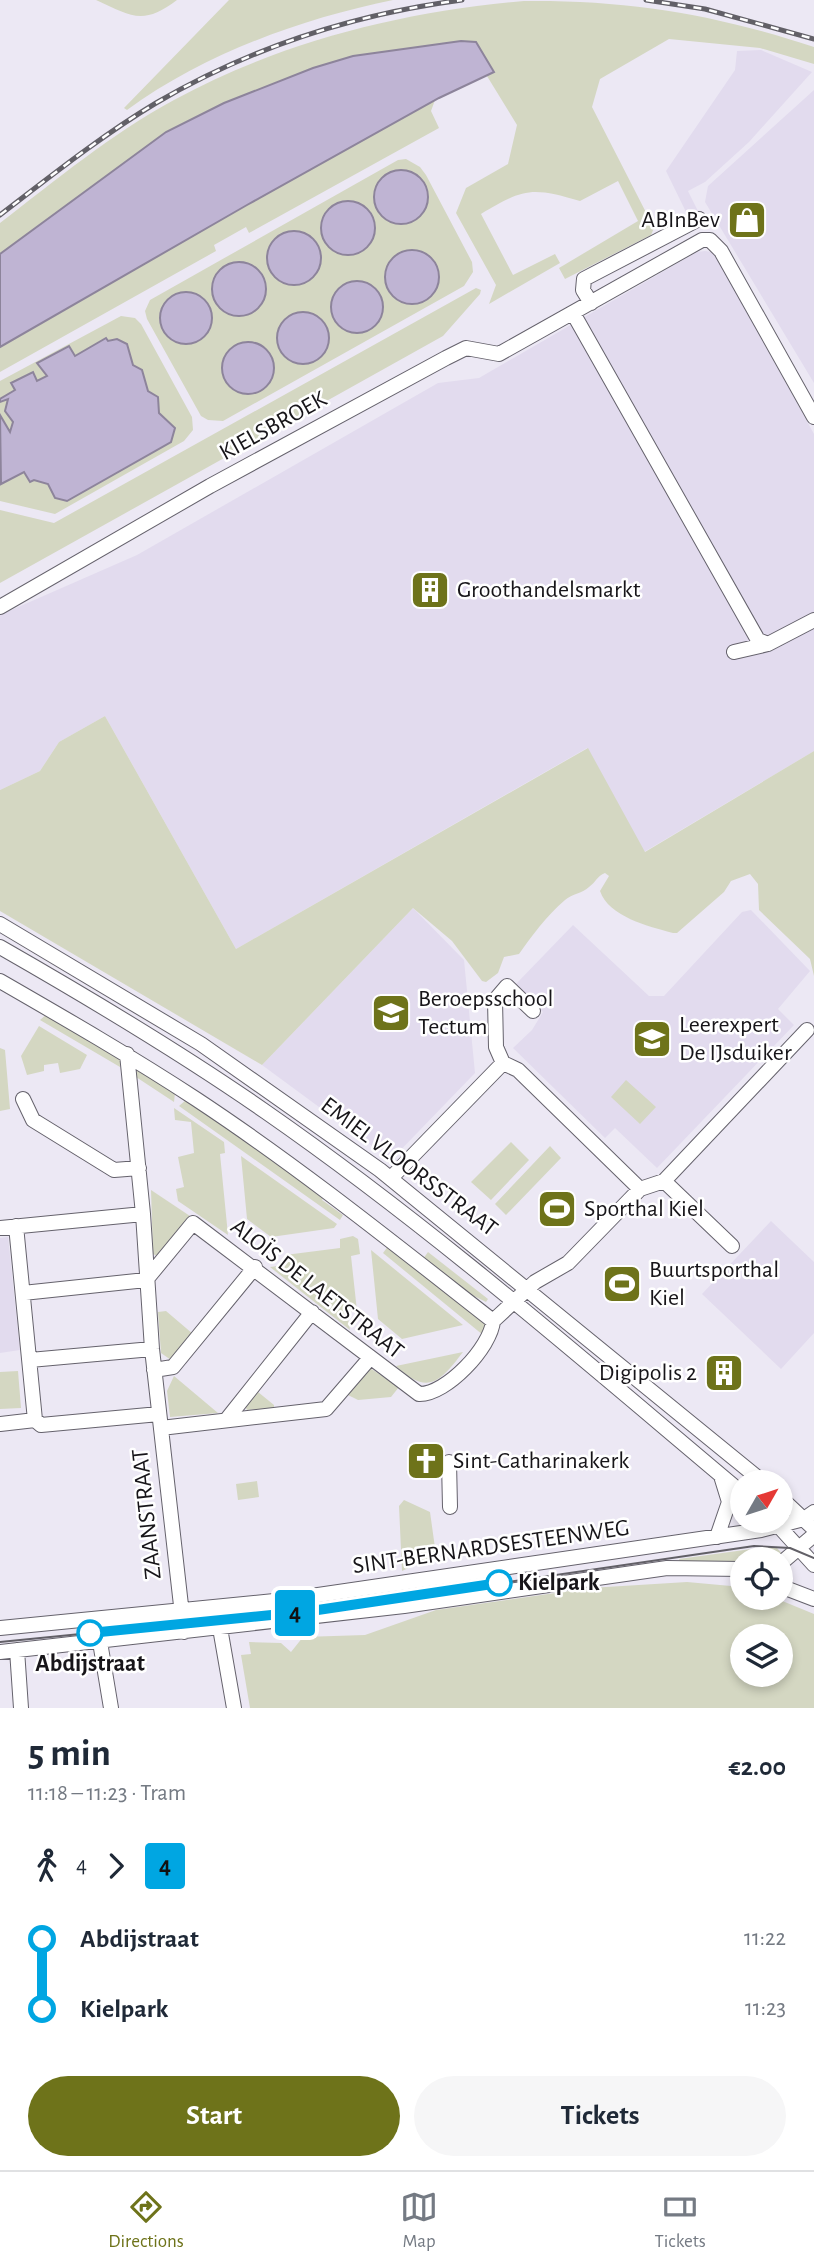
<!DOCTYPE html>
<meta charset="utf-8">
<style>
body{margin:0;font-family:"Alegreya Sans",sans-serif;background:#f6f6f7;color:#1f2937;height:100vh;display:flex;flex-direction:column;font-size:26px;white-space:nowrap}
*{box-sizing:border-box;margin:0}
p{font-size:23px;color:#747a83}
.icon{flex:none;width:38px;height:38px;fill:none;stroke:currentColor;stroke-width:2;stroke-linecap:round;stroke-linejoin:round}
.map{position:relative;height:1708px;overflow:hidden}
.side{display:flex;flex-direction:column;background:#fff;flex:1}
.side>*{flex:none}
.badge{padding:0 14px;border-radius:5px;font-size:24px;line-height:46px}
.needle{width:46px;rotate:51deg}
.controls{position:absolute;left:730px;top:1470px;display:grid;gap:14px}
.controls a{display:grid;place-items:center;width:63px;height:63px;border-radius:50%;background:#fff;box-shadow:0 4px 10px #0003;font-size:35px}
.map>.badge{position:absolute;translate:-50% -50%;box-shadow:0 0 0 4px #fff}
.legs{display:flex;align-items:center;gap:10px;height:77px;padding:0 28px;font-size:23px}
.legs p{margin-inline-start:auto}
.head{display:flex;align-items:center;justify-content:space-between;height:119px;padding:0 28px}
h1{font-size:38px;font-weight:700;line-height:52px}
.button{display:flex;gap:14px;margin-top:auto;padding:14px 28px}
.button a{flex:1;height:80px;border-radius:42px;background:#6e731a;color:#fff;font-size:28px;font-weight:700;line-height:80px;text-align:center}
.button a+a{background:#f6f6f7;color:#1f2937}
ul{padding:0 28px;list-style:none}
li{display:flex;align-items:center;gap:24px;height:70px;font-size:26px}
li i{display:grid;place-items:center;width:10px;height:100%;margin:0 9px;background:currentColor}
li i::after{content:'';width:18px;height:18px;margin:-9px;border:5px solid;border-radius:50%;background:#fff}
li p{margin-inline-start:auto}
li:first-child i{background:linear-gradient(#0000 50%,currentColor 0)}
li:last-child i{background:linear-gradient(currentColor 50%,#0000 0)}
.tabs{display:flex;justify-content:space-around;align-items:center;height:98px;border-top:2px solid #e0e1e3;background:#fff;font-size:19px;color:#747a83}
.tabs a{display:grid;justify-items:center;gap:4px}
.tabs .active{color:#6e731a}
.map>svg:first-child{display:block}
.built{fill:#e2dbee}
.green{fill:#d4d7c2;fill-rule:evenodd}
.water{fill:#bfb4d3;stroke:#8d849b;stroke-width:2}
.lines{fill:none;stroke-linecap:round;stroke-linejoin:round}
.minor-casing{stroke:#65626c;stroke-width:16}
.minor{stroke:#fff;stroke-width:14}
.tram{stroke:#626067;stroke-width:2}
.rail-casing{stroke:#626067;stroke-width:5}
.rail{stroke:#fff;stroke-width:2.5;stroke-dasharray:8;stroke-linecap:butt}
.line-1-casing{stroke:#fff;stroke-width:16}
.line-1{stroke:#00a6e2;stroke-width:10}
.stop-1-dot{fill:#fff;stroke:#00a6e2;stroke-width:3.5}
.labels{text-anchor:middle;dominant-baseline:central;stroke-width:5;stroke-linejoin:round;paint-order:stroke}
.poi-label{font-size:24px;fill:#171519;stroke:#fff;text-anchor:start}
.street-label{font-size:24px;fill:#171519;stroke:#fff}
.stop-label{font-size:24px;font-weight:bold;fill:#171519;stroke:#fff;text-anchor:start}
</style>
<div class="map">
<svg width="814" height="1708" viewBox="0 0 814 1708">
<rect width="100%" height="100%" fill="#ece8f4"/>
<path class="built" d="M761 50 812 72 749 142 705 182 688 191 698 211 688 216 666 171 735 70 737 51Z
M814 90V383L705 202 708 186Z
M705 251 712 252 717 259 814 434V751L644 852 587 748 236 949 105 716 59 742 40 771 0 790V615L137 555 438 383 479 378 697 252Z
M413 908 464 960 475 1073 391 1160 262 1065Z
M751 910 810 971 778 1009 794 1025 657 1168 615 1128 605 1138 513 1048 532 1030 543 1012 515 985 573 925 649 996H664L742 912Z
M771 1221 814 1262V1333L781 1369 702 1294Z
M8 1237 20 1350 0 1353V1238Z"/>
<path class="green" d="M96 0H177C143 26 131 16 96 0Z
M229 0H393C300 19 204 54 127 110L124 108Z
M524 1C630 0 713 14 814 47V64L760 48 669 39 600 79 592 107 654 228 651 235 565 279 559 268 638 221 618 181 580 201C532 187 524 188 481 214L513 275 555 254 560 263 489 304 496 285 456 213 466 188 508 164 517 125 471 50 0 263V223C56 180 111 134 174 100 283 41 401 12 524 1Z
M435 100 431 111 439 128 249 233 246 227 214 245 216 251 0 372V327Z
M406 159 420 167 426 175 472 262 473 272 464 286 223 421 208 420 201 416 147 319 145 311 150 300 398 160Z
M476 288 481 290 480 294 443 336 0 583V510L54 523Z
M121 316 135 318 141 324 192 417 193 430 184 441 55 514 0 501V381Z
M105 716 236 949 588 748 645 852 814 751V976L810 959 759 910 758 884 750 874 731 881 724 892 677 933H673C648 926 609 917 600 891L609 876 605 873C597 876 596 882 589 887 583 893 572 894 565 900 547 915 531 937 519 954L504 957 498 973 486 982 482 981 452 941 413 908 262 1065 0 911V790L40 771 59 742Z
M47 1014 121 1057 120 1067 40 1020Z
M39 1026 87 1055 80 1069 60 1073 58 1063 44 1065V1071L27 1075 21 1056Z
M0 1048 5 1050 10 1109 0 1111Z
M138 1070 175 1093 174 1102 133 1075Z
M626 1080 656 1107 640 1124 611 1097Z
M186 1100 325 1195 322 1200 343 1215 340 1220 179 1106Z
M174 1108 224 1142 225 1153 220 1154 228 1235 178 1201 176 1189 184 1187 178 1157 194 1153 191 1122 175 1120Z
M511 1142 529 1160 491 1200 471 1182Z
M550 1146 561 1158 506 1215 495 1204Z
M241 1156 337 1224 334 1228 271 1237 247 1219Z
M151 1190 190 1216 157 1256 153 1254Z
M353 1236 358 1239 360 1254 351 1256 357 1311 347 1312 350 1330 270 1267 286 1265 285 1255 340 1248V1239Z
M389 1245 487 1324 483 1335 383 1253Z
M371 1250 463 1325 402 1339 378 1319Z
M428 1252 488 1299 486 1302 466 1292 423 1259Z
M166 1311 193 1334 171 1360 161 1353 158 1312Z
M463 1352C440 1382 428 1396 396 1366Z
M370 1368 399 1387 391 1397 358 1400 348 1395Z
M18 1371 21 1408 0 1409V1372Z
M174 1376 218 1413 170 1417 167 1391Z
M258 1392 274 1405V1408L247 1410 245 1406Z
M257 1481 259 1497 238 1500 236 1484Z
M404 1500 430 1512 436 1555 402 1571 399 1506Z
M765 1547 777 1548 784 1556 779 1559H742V1564L680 1563 679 1559Z
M687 1582 742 1587V1598H775L814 1614V1708H250L241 1655 251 1654 249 1642 281 1643 291 1652 303 1637 365 1635 436 1610 590 1588ZM780 1636V1675H742V1636Z"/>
<path class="water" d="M461 41 476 42 494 72 439 98 247 205 0 347V254L166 132 224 103 313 68 353 56Z
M374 197a27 27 0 1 1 54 0a27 27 0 1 1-54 0Z
M321 228a27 27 0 1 1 54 0a27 27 0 1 1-54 0Z
M267 258a27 27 0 1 1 54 0a27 27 0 1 1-54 0Z
M385 277a27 27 0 1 1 54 0a27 27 0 1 1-54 0Z
M212 289a27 27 0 1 1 54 0a27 27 0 1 1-54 0Z
M331 307a26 26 0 1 1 52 0a26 26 0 1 1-52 0Z
M160 318a26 26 0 1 1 52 0a26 26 0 1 1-52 0Z
M277 338a26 26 0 1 1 52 0a26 26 0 1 1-52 0Z
M106 338 108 341 117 339 127 344 133 365 142 370 148 391 158 397 159 413 175 428 171 442 67 501 55 498 48 484 34 480 30 482 24 472 1 484 0 415 10 432 13 422 5 411 8 399 0 402V399L15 390 11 383 33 372 37 381 47 376 37 363 69 346 75 356Z
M222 368a26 26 0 1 1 52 0a26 26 0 1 1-52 0Z"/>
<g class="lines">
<g class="minor-casing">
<path id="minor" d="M591 303 583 290 584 279 699 219
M573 313 758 640 768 644
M0 607 210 486 446 358 466 348 499 354 702 240H710L721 251 814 417
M734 652 768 644 814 620
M0 924 201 1044 380 1170 763 1482
M0 947C91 999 180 1052 266 1112 433 1228 587 1363 742 1493
M0 981C66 1019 132 1057 196 1099 299 1167 396 1245 493 1321L535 1282 568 1263 640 1189 664 1181 807 1030
M533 1011 507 986 495 1000 496 1047 503 1063 518 1070 640 1189
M127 1054 143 1214 152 1349 184 1632
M23 1099 33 1120 114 1170 139 1168
M391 1178 503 1063
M664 1181 732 1246
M16 1226 35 1420
M0 1228 143 1214
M23 1293 146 1280 193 1223 419 1394C446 1395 491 1347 493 1321
M30 1360 152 1349
M154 1370 173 1367 255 1267
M227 1419 312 1312
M35 1420 41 1425 159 1414
M0 1424 35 1420
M161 1428 326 1409 370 1358
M449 1462 450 1507
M780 1497 814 1529
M775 1522 814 1565
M717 1537 729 1502 721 1476
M780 1564 814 1535
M780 1586 814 1599
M0 1628 284 1600 761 1530 804 1519 814 1512
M220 1628 234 1708
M100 1642 111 1708
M17 1650 21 1708
M0 1652 404 1606 667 1568 742 1569"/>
</g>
<use href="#minor" class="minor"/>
<path class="tram" d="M0 1642 311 1611 754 1546 790 1548 814 1558"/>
<g class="rail-casing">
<path id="rail" d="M646 0 705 9 814 39
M0 215C51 176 101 136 156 103 250 48 354 14 462 0"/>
</g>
<use href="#rail" class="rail"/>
</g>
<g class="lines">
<g class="line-1-casing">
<path id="line-1" d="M90 1633 311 1611 499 1583"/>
</g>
<use href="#line-1" class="line-1"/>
</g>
<defs>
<g id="shop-square" transform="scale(2.0125)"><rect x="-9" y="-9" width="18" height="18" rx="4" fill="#6e731a" stroke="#fff"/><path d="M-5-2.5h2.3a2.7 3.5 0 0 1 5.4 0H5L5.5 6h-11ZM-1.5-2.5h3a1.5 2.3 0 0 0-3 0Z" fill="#fff"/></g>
<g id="building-square" transform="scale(2.0125)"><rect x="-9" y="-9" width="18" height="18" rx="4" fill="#6e731a" stroke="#fff"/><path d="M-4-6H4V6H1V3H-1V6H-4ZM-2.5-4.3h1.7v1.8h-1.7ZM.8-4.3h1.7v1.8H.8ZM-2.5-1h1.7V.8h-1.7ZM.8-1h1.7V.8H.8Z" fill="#fff"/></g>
<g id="school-square" transform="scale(2.0125)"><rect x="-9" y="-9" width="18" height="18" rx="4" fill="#6e731a" stroke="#fff"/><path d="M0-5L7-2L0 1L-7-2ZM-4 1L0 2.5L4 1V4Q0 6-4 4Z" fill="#fff"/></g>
<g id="stadium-square" transform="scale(2.0125)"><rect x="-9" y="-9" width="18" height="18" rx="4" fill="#6e731a" stroke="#fff"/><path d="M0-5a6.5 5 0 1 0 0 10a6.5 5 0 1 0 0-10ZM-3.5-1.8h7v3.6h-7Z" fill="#fff"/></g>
<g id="church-square" transform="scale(2.0125)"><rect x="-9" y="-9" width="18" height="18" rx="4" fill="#6e731a" stroke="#fff"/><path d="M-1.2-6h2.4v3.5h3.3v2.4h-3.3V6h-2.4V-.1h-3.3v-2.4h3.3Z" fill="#fff"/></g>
</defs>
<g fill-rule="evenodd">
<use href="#shop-square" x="747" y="220"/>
<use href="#building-square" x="430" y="590"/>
<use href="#school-square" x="391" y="1013"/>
<use href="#school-square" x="652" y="1039"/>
<use href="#stadium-square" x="557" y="1209"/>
<use href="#stadium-square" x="622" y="1284"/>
<use href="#building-square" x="724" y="1373"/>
<use href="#church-square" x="426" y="1461"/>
</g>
<g class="stop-1-dot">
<circle cx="499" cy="1583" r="12"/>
<circle cx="90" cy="1633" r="12"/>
</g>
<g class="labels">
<g class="poi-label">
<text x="720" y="220" text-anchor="end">ABInBev</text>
<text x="457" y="590">Groothandelsmarkt</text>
<text x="418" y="999">Beroepsschool<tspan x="418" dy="28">Tectum</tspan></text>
<text x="679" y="1025">Leerexpert<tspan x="679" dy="28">De IJsduiker</tspan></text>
<text x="584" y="1209">Sporthal Kiel</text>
<text x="649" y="1270">Buurtsporthal<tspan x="649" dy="28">Kiel</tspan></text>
<text x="697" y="1373" text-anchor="end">Digipolis 2</text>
<text x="453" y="1461">Sint-Catharinakerk</text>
</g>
<g class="street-label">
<text transform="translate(273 426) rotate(-29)">KIELSBROEK</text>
<text transform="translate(409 1167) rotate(37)">EMIEL VLOORSSTRAAT</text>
<text transform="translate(317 1289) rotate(38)">ALOÏS DE LAETSTRAAT</text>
<text transform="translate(147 1514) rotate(-96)">ZAANSTRAAT</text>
<text transform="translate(491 1547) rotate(-8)">SINT-BERNARDSESTEENWEG</text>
</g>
<g class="stop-label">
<text x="518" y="1583">Kielpark</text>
<text x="90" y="1664" text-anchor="middle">Abdijstraat</text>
</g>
</g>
</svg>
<div class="controls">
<a><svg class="needle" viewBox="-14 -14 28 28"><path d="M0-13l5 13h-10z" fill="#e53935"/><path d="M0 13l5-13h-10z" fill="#747a83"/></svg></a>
<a><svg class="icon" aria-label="locate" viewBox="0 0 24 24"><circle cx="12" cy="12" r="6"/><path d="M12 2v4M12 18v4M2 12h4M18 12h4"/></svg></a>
<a><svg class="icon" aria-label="layers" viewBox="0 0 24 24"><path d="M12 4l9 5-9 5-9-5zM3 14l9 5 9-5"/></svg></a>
</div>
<b class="badge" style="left:295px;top:1613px;background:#00a6e2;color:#111">4</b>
</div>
<section class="side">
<div class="head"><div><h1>5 min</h1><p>11:18 – 11:23 · Tram</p></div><b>€2.00</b></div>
<div class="legs"><svg class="icon" aria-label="walk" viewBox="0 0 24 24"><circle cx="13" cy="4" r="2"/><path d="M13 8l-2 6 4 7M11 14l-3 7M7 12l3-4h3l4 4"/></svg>4<svg class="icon" aria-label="forward" viewBox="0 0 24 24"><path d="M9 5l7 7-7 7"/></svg><b class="badge" style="background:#00a6e2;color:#111">4</b></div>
<ul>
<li><i style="color:#00a6e2"></i><b>Abdijstraat</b><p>11:22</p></li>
<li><i style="color:#00a6e2"></i><b>Kielpark</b><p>11:23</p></li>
</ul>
<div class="button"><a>Start</a><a>Tickets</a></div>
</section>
<nav class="tabs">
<a class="active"><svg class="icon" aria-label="directions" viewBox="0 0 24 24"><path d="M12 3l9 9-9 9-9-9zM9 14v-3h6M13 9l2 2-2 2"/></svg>Directions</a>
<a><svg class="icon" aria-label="map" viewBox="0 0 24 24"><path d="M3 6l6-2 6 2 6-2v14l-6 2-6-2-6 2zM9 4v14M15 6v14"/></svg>Map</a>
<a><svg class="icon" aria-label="tickets" viewBox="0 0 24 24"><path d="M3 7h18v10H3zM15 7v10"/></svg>Tickets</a>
</nav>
